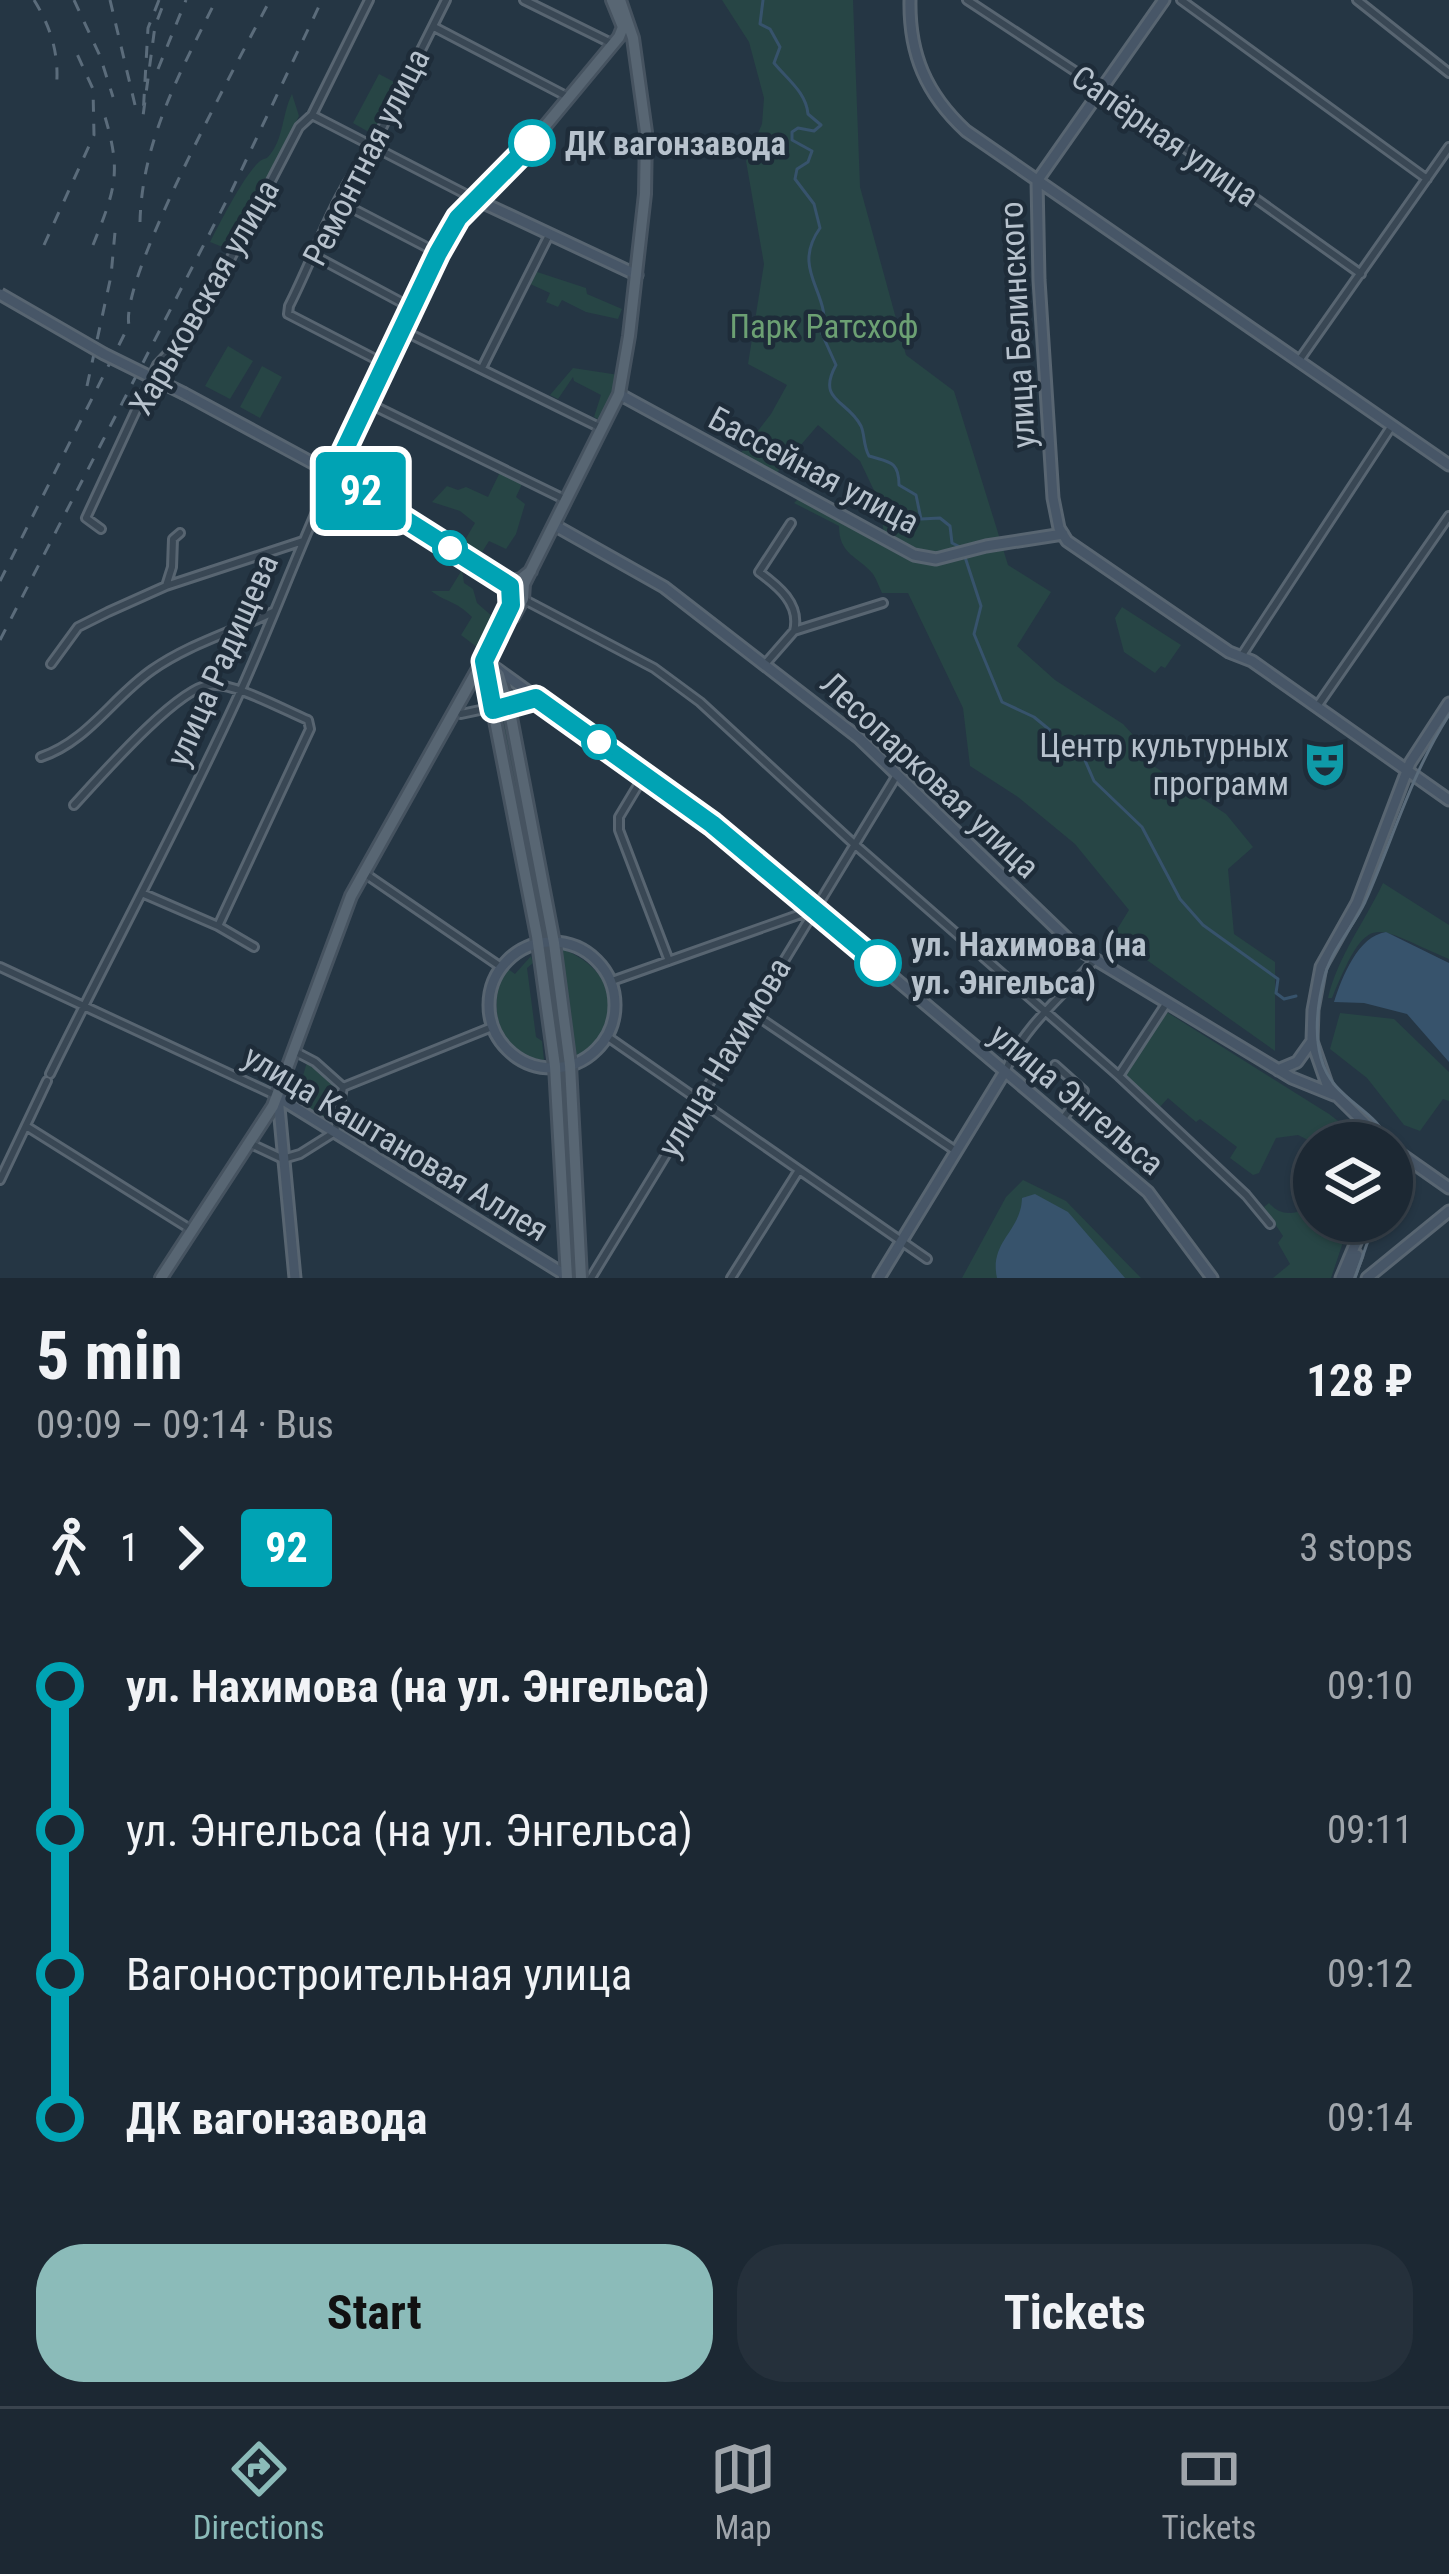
<!DOCTYPE html>
<meta charset="utf-8">
<style>
body{margin:0;font-family:"Roboto Condensed",sans-serif;background:#25303b;color:#f1f3f6;height:100vh;display:flex;flex-direction:column;font-size:45px;white-space:nowrap}
*{box-sizing:border-box;margin:0}
p{font-size:39px;color:#a0a6ac}
.icon{flex:none;width:66px;height:66px;fill:none;stroke:currentColor;stroke-width:2;stroke-linecap:round;stroke-linejoin:round}
.map{position:relative;height:1278px;overflow:hidden}
.panel{display:flex;flex-direction:column;background:#1c2833;flex:1}
.panel>*{flex:none}
.badge{padding:0 24px;border-radius:9px;font-size:42px;line-height:78px}
.controls{position:absolute;left:1293px;top:1122px;display:grid;gap:24px}
.controls a{display:grid;place-items:center;width:120px;height:120px;border-radius:50%;background:#1c2833;box-shadow:0 3px 9px #0004,0 0 0 3px #3a444e;font-size:60px}
.map>.badge{position:absolute;translate:-50% -50%;box-shadow:0 0 0 6px #fff}
.legs{display:flex;align-items:center;gap:18px;height:132px;padding:0 36px;font-size:39px}
.legs p{margin-inline-start:auto}
.headline{display:flex;align-items:center;justify-content:space-between;height:204px;padding:0 36px}
h1{font-size:66px;font-weight:700;line-height:90px}
.cta{display:flex;gap:24px;margin-top:auto;padding:24px 36px}
.cta a{flex:1;height:138px;border-radius:48px;background:#8bbbb9;color:#111;font-size:48px;font-weight:700;line-height:138px;text-align:center}
.cta a+a{background:#25303b;color:#f1f3f6}
ul{padding:0 36px;list-style:none}
li{display:flex;align-items:center;gap:42px;height:144px;font-size:45px}
li i{display:grid;place-items:center;width:18px;height:100%;margin:0 15px;background:currentColor}
li i::after{content:'';width:30px;height:30px;margin:-15px;border:9px solid;border-radius:50%;background:#1c2833}
li p{margin-inline-start:auto}
li:first-child i{background:linear-gradient(#0000 50%,currentColor 0)}
li:last-child i{background:linear-gradient(currentColor 50%,#0000 0)}
.tab-bar{display:flex;justify-content:space-around;align-items:center;height:168px;border-top:3px solid #3a444e;background:#1c2833;font-size:33px;color:#a0a6ac}
.tab-bar a{display:grid;justify-items:center;gap:6px}
.tab-bar .on{color:#8bbbb9}
.map>svg:first-child{display:block}
.green{fill:#274545}
.water{fill:#37536c}
.lines{fill:none;stroke-linecap:round;stroke-linejoin:round}
.stream{stroke:#37536c;stroke-width:3}
.street-casing{stroke:#586571;stroke-width:12}
.secondary-casing{stroke:#586571;stroke-width:15}
.primary-casing{stroke:#465360;stroke-width:16}
.street{stroke:#394754;stroke-width:6}
.secondary{stroke:#475667;stroke-width:9}
.primary{stroke:#586673;stroke-width:10}
.tram{stroke:#5b6c7b;stroke-width:3}
.rail{stroke:#5b6c7b;stroke-width:3;stroke-dasharray:12 12;stroke-linecap:butt}
.secondary-bridge-casing{stroke:#586571;stroke-width:15;stroke-linecap:butt}
.secondary-bridge{stroke:#475667;stroke-width:9}
.line-1-casing{stroke:#fff;stroke-width:27}
.line-1{stroke:#00a3b4;stroke-width:18}
.stop-1-dot{fill:#fff;stroke:#00a3b4;stroke-width:6}
.labels{text-anchor:middle;dominant-baseline:central;stroke-width:9;stroke-linejoin:round;paint-order:stroke}
.street-label{font-size:33px;fill:#b7c2cd;stroke:#1e2c39}
.stop-label{font-size:33px;font-weight:bold;fill:#b7c2cd;stroke:#1e2c39;text-anchor:start}
.park-label{font-size:33px;fill:#6ca073;stroke:#1e2c39}
.poi-label{font-size:33px;fill:#b7c2cd;stroke:#1e2c39;text-anchor:end}
</style>
<div class="map">
<svg width="1449" height="1278" viewBox="0 0 1449 1278">
<rect width="100%" height="100%" fill="#253644"/>
<path class="green" d="M722 0H853L860 187 906 355 954 391 1008 565 1051 592 1017 646 1055 680 1123 724 1135 737 1146 761 1226 814 1253 847 1228 869 1234 934 1275 962V1051L1113 936 1129 910 1075 844 1018 797 970 766 963 708 908 593H882C879 587 877 580 873 574 858 556 839 555 839 526L794 503 799 498 885 543 880 503 860 461 818 425 775 475 740 454 771 414 787 385 748 364 764 264 746 161 762 124 764 98 749 42Z
M379 74 400 85 374 135 353 123Z
M292 94 299 116 230 250 210 242C221 221 244 175 260 161 262 159 266 159 268 157 284 140 282 113 292 94Z
M534 271 586 288 587 294 622 309 618 319 586 312 562 300 558 307 546 302 550 293 528 283Z
M228 346 253 361 230 399 205 386Z
M262 366 282 377 260 418 240 407Z
M573 368 619 375 615 395 603 422 594 417 601 395 574 381 573 377 558 399 550 395Z
M501 470 522 484 516 497 525 504 516 534 506 549 489 541 477 560 459 550 475 523 460 511 432 502 447 486 458 490 466 487 488 497Z
M462 570 464 583 473 589 477 603 493 617 478 648 461 635 472 617C455 600 447 603 431 591H449Z
M1122 607 1181 645 1165 668 1161 666 1155 673 1124 652 1115 618Z
M506 717 547 929 540 930 500 719Z
M1383 883 1449 925V959C1372 927 1370 907 1332 998H1328C1338 956 1364 923 1383 883Z
M562 949C615 969 631 1022 580 1056L576 1055Z
M531 956 533 963 527 968 536 1037 542 1041 544 1060C501 1057 485 1008 505 972L508 969 515 974Z
M1165 1011 1329 1114 1354 1133 1358 1143H1314L1298 1135 1276 1138 1259 1173 1253 1175 1230 1158 1237 1147 1200 1119 1196 1122 1168 1098 1159 1108 1123 1077Z
M1340 1013 1394 1019 1449 1072V1101L1443 1099 1420 1131 1404 1125 1367 1078 1330 1049Z
M307 1062 339 1090 330 1123 295 1103Z
M1023 1180 1066 1201 1141 1278H962L1006 1197Z
M1269 1203C1283 1219 1297 1213 1314 1205V1221H1350L1331 1278H1273L1290 1264 1278 1243 1283 1236 1264 1207Z"/>
<path class="water" d="M1386 932 1449 963V1062L1407 1014 1364 1003 1334 1002C1342 977 1358 936 1386 932Z
M1035 1194 1068 1212 1125 1278H997C989 1241 1021 1232 1022 1198Z"/>
<g class="lines">
<path class="stream" d="M763 0 760 24 770 29 780 47 774 63C787 79 806 92 808 114L821 125 814 131 798 128 792 132V140L812 151 808 162 797 169 795 179 814 204 820 228C789 272 834 294 822 334L836 365C816 401 848 400 861 426 865 435 863 445 869 456 888 462 899 460 899 485L916 495 921 519 940 518 950 526 952 543 962 548
M965 557 981 606 974 634 1002 702 1034 717 1084 758 1094 781 1142 827 1180 899 1203 925 1278 979 1276 993 1284 999 1296 996"/>
<g class="street-casing">
<path id="street" d="M524 0 613 44
M967 0 1102 89 1361 274
M1181 0 1427 179
M1357 0 1449 73
M434 27 566 96
M312 115 479 201
M340 202 438 253
M315 256 412 308
M402 330 603 429
M1298 362 1449 147
M383 363 288 314 289 306C316 253 335 191 373 146L446 0
M482 368 549 235
M368 403 564 499
M791 523 759 572C778 586 801 604 794 631
M101 529 86 518 157 365 197 323 299 127 312 115 369 0
M166 586 172 567 173 539 180 533
M523 599 654 668 700 702 853 843 1119 1076 1246 1195 1270 1224
M1242 655 1391 427
M766 663 794 631 883 603
M51 664 78 627 108 612 166 586 303 541
M1318 705 1449 516
M461 714 536 698
M41 757C88 741 112 698 152 670 189 644 232 632 273 612
M643 777 619 817V830L669 961
M74 805C99 778 176 689 209 685 234 682 284 710 308 720L310 729 218 926 144 894
M364 873 501 967
M218 926 254 947
M0 967 275 1095
M612 981 812 910
M751 1012 956 1151
M608 1037 927 1259
M294 1051 315 1062 343 1087
M1055 1065 1084 1091 1062 1120
M1006 1070C1021 1029 1065 993 1094 961
M50 1074C111 950 177 829 235 703 270 628 298 549 333 474
M1119 1076 1166 1004
M343 1087 492 1027
M26 1126 190 1229
M251 1144 283 1159 300 1154 335 1132 343 1087
M0 1180 47 1081
M591 1278 897 775
M731 1278 799 1170"/>
</g>
<g class="secondary-casing">
<path id="secondary" d="M910 0C909 54 926 94 966 131L1449 465
M1164 0 1037 181 1039 280 1053 498 1059 528 1067 541 1229 652 1252 661 1449 800
M479 201 637 275
M185 394 333 474
M619 394 914 555 936 559 986 546 1063 534
M554 525 664 587 859 738 1078 949 1292 1078 1334 1095
M497 669 712 824 1148 1192 1212 1278
M489 1005a63 63 0 1 1 126 0a63 63 0 1 1-126 0Z
M1278 1070 1297 1062 1312 1041
M278 1097 567 1276
M278 1097 295 1278
M1385 1143 1328 1087 1312 1041 1313 1010 1321 967 1357 903 1410 763 1449 703
M1392 1148 1449 1188
M879 1278 1004 1073
M1341 1278 1365 1221
M1348 1278 1357 1255
M1367 1278 1449 1211"/>
</g>
<g class="primary-casing">
<path id="primary" d="M531 571 521 579 507 582 333 474 438 253 458 218 507 172 619 37 623 27 612 0
M513 617 523 599 524 584 619 394 629 336 645 194 646 132 633 38 620 0
M484 661 499 675 510 712 554 943 570 1065 581 1278
M484 664 537 936 555 1066 567 1278
M161 1278 273 1106 351 896 507 617 512 593 507 582"/>
</g>
<use href="#street" class="street"/>
<use href="#secondary" class="secondary"/>
<use href="#primary" class="primary"/>
<path class="tram" d="M1389 1143C1376 1107 1332 1101 1321 1058 1314 1032 1318 1001 1325 975 1333 948 1353 927 1365 902 1393 839 1411 774 1449 715
M1355 1278 1375 1221"/>
<path class="rail" d="M34 0C52 29 60 57 56 91
M74 0 100 56 113 97
M110 0 135 105
M159 0 148 28 143 116 155 26 165 0
M158 69 186 0
M140 222C142 140 181 71 216 0
M44 245 94 135 93 89 77 54
M93 245C117 185 122 171 102 107
M87 386 111 276 116 221
M0 581 129 325C119 278 242 54 270 0
M0 640 231 192 322 0"/>
<g class="secondary-bridge-casing">
<path id="secondary-bridge" d="M0 294 104 354 185 394"/>
</g>
<use href="#secondary-bridge" class="secondary-bridge"/>
</g>
<g class="lines">
<g class="line-1-casing">
<path id="line-1" d="M532 143 458 218 438 253 333 474 510 586 511 605 484 661 493 710 536 698 712 824 878 963"/>
</g>
<use href="#line-1" class="line-1"/>
</g>
<defs>
<g id="theatre-bare" transform="scale(3.6)"><path d="M-5-5.5Q0-4 5-5.5V0Q5 5 0 6Q-5 5-5 0ZM-3.3-2.5H-1v1.5H-3.3ZM1-2.5H3.3v1.5H1ZM-2.8 1Q0 5.5 2.8 1Z" fill="#0f9aa8" stroke="#1e2c39" stroke-width="2.5" paint-order="stroke"/></g>
</defs>
<g fill-rule="evenodd">
<use href="#theatre-bare" x="1325" y="764"/>
</g>
<g class="stop-1-dot">
<circle cx="532" cy="143" r="21"/>
<circle cx="450" cy="548" r="15"/>
<circle cx="599" cy="742" r="15"/>
<circle cx="878" cy="963" r="21"/>
</g>
<g class="labels">
<g class="street-label">
<text transform="translate(1165 136) rotate(35)">Сапёрная улица</text>
<text transform="translate(366 157) rotate(-63)">Ремонтная улица</text>
<text transform="translate(204 297) rotate(-60)">Харьковская улица</text>
<text transform="translate(1017 325) rotate(-93)">улица Белинского</text>
<text transform="translate(814 470) rotate(28)">Бассейная улица</text>
<text transform="translate(222 660) rotate(-66)">улица Радищева</text>
<text transform="translate(930 775) rotate(43)">Лесопарковая улица</text>
<text transform="translate(724 1057) rotate(-59)">улица Нахимова</text>
<text transform="translate(1077 1099) rotate(40)">улица Энгельса</text>
<text transform="translate(396 1143) rotate(31)">улица Каштановая Аллея</text>
</g>
<g class="stop-label">
<text x="565" y="143">ДК вагонзавода</text>
<text x="911" y="944">ул. Нахимова (на<tspan x="911" dy="38">ул. Энгельса)</tspan></text>
</g>
<g class="park-label">
<text x="824" y="326">Парк Ратсхоф</text>
</g>
<g class="poi-label">
<text x="1289" y="745">Центр культурных<tspan x="1289" dy="38">программ</tspan></text>
</g>
</g>
</svg>
<div class="controls">
<a><svg class="icon" aria-label="layers" viewBox="0 0 24 24"><path d="M12 4l9 5-9 5-9-5zM3 14l9 5 9-5"/></svg></a>
</div>
<b class="badge" style="left:361px;top:491px;background:#00a3b4;color:#fff">92</b>
</div>
<section class="panel">
<div class="headline"><div><h1>5 min</h1><p>09:09 – 09:14 · Bus</p></div><b>128 ₽</b></div>
<div class="legs"><svg class="icon" aria-label="walk" viewBox="0 0 24 24"><circle cx="13" cy="4" r="2"/><path d="M13 8l-2 6 4 7M11 14l-3 7M7 12l3-4h3l4 4"/></svg>1<svg class="icon" aria-label="forward" viewBox="0 0 24 24"><path d="M9 5l7 7-7 7"/></svg><b class="badge" style="background:#00a3b4;color:#fff">92</b><p>3 stops</p></div>
<ul>
<li><i style="color:#00a3b4"></i><b>ул. Нахимова (на ул. Энгельса)</b><p>09:10</p></li>
<li><i style="color:#00a3b4"></i><span>ул. Энгельса (на ул. Энгельса)</span><p>09:11</p></li>
<li><i style="color:#00a3b4"></i><span>Вагоностроительная улица</span><p>09:12</p></li>
<li><i style="color:#00a3b4"></i><b>ДК вагонзавода</b><p>09:14</p></li>
</ul>
<div class="cta"><a>Start</a><a>Tickets</a></div>
</section>
<nav class="tab-bar">
<a class="on"><svg class="icon" aria-label="directions" viewBox="0 0 24 24"><path d="M12 3l9 9-9 9-9-9zM9 14v-3h6M13 9l2 2-2 2"/></svg>Directions</a>
<a><svg class="icon" aria-label="map" viewBox="0 0 24 24"><path d="M3 6l6-2 6 2 6-2v14l-6 2-6-2-6 2zM9 4v14M15 6v14"/></svg>Map</a>
<a><svg class="icon" aria-label="tickets" viewBox="0 0 24 24"><path d="M3 7h18v10H3zM15 7v10"/></svg>Tickets</a>
</nav>
